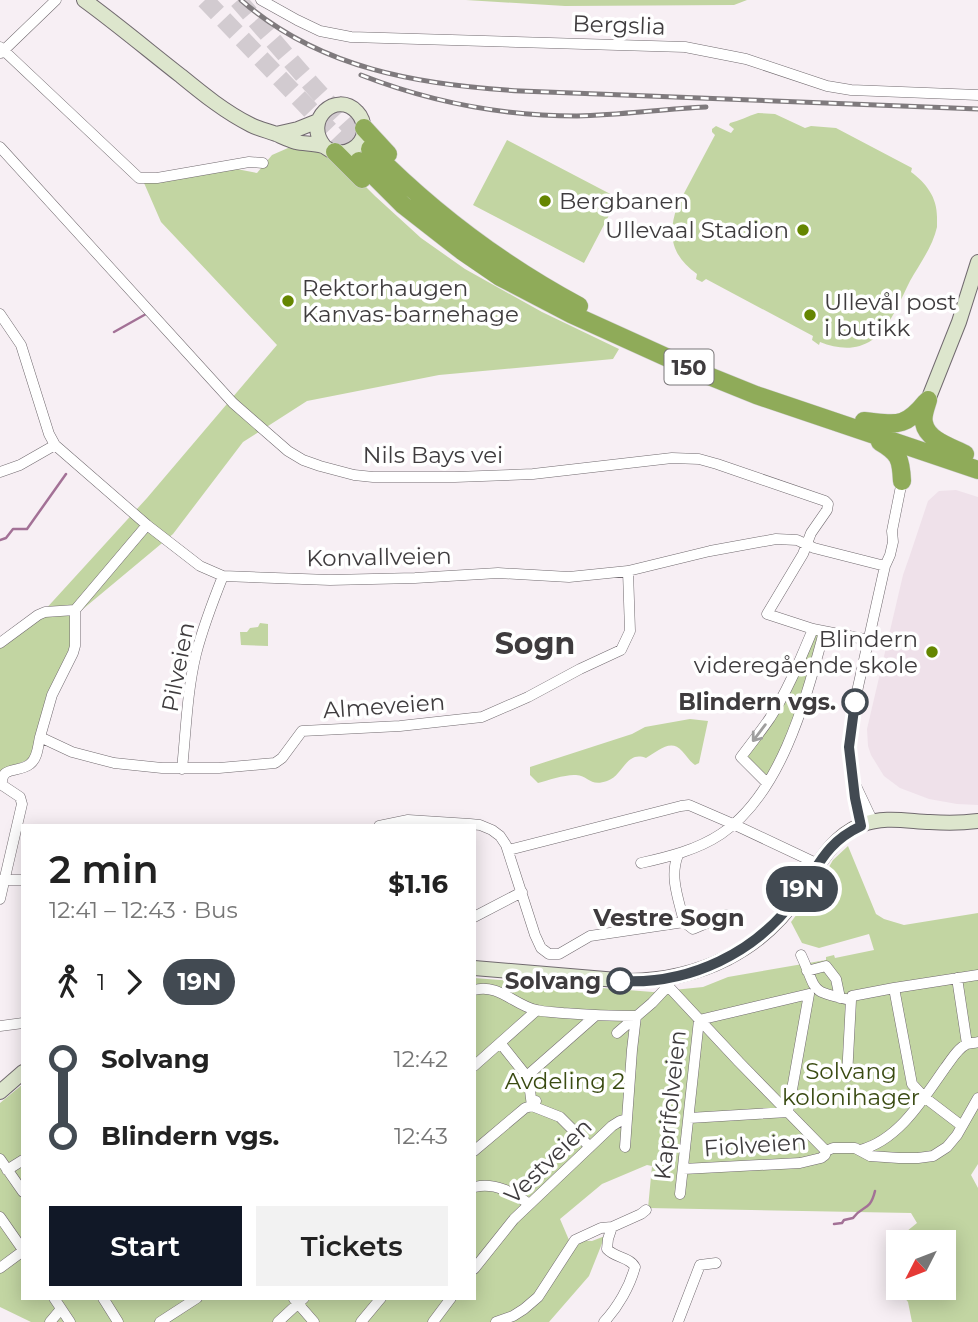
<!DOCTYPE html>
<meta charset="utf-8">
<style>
body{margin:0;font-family:Montserrat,sans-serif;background:#f2f2f2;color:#222;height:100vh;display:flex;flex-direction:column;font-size:26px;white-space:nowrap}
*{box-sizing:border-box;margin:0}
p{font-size:23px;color:#767676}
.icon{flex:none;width:38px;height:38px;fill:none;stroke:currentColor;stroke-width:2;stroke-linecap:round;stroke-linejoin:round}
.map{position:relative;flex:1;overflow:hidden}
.details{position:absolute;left:21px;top:824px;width:455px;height:476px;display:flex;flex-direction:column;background:#fff;border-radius:0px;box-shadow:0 4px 18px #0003}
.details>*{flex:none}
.badge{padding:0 14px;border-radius:23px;font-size:24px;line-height:46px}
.needle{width:46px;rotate:228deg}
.tools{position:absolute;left:886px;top:1230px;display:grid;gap:14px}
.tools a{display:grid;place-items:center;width:70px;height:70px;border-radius:0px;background:#fff;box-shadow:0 4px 18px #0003;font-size:35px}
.map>.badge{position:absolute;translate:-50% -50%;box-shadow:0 0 0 4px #fff}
.legs{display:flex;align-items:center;gap:10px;height:77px;padding:0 28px;font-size:23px}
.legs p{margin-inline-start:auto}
.overview{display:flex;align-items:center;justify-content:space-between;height:119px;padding:0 28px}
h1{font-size:38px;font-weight:600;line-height:52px}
.action{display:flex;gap:14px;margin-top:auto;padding:14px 28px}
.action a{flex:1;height:80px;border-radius:0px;background:#111827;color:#fff;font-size:28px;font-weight:600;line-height:80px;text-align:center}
.action a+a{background:#f2f2f2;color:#222}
ul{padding:0 28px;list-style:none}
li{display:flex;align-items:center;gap:24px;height:77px;font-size:26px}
li i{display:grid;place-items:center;width:10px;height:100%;margin:0 9px;background:currentColor}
li i::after{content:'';width:18px;height:18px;margin:-9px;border:5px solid;border-radius:50%;background:#fff}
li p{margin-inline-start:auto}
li:first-child i{background:linear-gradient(#0000 50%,currentColor 0)}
li:last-child i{background:linear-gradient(currentColor 50%,#0000 0)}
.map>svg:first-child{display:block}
.built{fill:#efe1ea}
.green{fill:#c2d5a2}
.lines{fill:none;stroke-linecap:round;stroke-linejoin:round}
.stream{stroke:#a37196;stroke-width:2.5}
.highway-tunnel{stroke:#d2cbd0;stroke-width:18;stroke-dasharray:18 9;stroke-linecap:butt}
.street-casing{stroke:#716a6f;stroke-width:11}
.secondary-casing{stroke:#716a6f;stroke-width:16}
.highway-casing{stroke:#d1d0d1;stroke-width:19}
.street{stroke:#fff;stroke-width:10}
.secondary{stroke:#dde6cd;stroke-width:14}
.highway{stroke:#8fab59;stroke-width:18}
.rail-casing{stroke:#7f7a7d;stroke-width:5}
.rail{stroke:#fff;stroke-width:2.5;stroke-dasharray:8;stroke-linecap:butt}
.oneway{stroke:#9f9e9e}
.line-1-casing{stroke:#fff;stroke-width:16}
.line-1{stroke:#424a52;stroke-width:10}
.poi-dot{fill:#658600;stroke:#fff;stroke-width:2.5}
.stop-1-dot{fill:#fff;stroke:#424a52;stroke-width:3.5}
.labels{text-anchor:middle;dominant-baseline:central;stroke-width:7;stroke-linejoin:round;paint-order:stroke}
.shield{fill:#fff;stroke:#797678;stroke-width:2}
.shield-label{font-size:21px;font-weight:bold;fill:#3f3c3e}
.street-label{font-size:23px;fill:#3f3c3e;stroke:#fff}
.poi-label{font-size:23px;fill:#3f3c3e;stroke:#fff;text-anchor:start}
.stop-label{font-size:23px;font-weight:bold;fill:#3f3c3e;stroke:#fff;text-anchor:end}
.park-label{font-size:23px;fill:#3a4b12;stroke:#fff}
.neighbourhood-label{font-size:24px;font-weight:bold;fill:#3f3c3e;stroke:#fff}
.district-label{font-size:30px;font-weight:bold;fill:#3f3c3e;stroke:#fff}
</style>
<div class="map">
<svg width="978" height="1322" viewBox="0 0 978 1322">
<rect width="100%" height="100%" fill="#f7eff4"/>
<path class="built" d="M956 490 978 497V805L957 804 929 799 900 788 884 776 871 755 868 746 867 729 903 575 909 558 928 501 939 491Z"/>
<path class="green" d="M466 0H747L734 5 565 6Z
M758 113 775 114 805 128 811 126 836 128 912 168 911 172C926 183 937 197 937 217 937 220 937 224 937 227 933 246 919 265 910 281 902 297 895 314 884 329 881 333 877 337 872 340 856 351 838 349 820 342L819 345 812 340 813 336 706 279 702 282 696 279 697 274C672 256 667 236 677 207L673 204 675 199H681L715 135 712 132V129L716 126 731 133 734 129 729 125 730 123C739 121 748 116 758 113Z
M507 140 618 198 584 263 473 205Z
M288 148 314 149 340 161 375 196 421 238 465 269 542 312 619 349 613 359 439 375 307 401 243 442 173 534 77 614 69 655 46 697 32 758 0 771V648L5 646 43 612 147 498 277 345 161 222 141 176 216 165 257 173 272 155Z
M260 623 268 624V646L241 645 240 632H247L250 628 258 627Z
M813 629 824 632 805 702 767 783 741 757 770 718Z
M690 719 708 721 699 763 695 765C689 761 687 756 682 751 671 738 658 751 646 758 626 750 623 776 607 781 590 787 589 776 576 775 567 774 548 780 538 783L530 775V767L632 734 645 727Z
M848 846 876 914 884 919 904 925 978 913V1164L971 1175 978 1188V1322H912L908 1302 903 1296 891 1297 886 1292C887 1282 895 1275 898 1265V1288H943V1242H898V1261L896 1240 917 1223 911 1213 648 1208 652 1166 647 1165 602 1184 560 1219 569 1240 592 1241 605 1236 589 1276 549 1322H31L0 1307V1103L23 1084V1298H474V978L653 992 703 987 728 977 826 960V957L834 955 835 958 874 950 869 934 819 948 802 943 791 922 815 890 833 860Z"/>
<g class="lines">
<path class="stream" d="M114 332 146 314
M0 540 6 538 13 529H27L66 474
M834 1224 842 1223 844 1220 853 1218C862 1205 870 1212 875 1191"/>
<path class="highway-tunnel" d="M205 0 359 161
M238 0 311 84 370 149"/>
<g class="street-casing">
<path id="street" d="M261 0 297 20 320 31 351 37 685 47 746 59 827 86 851 90 978 95
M0 47 139 178H157L249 162 263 163
M1 53 56 0
M0 147 233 403 288 451 303 460 320 466 354 475 373 477H455L533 474 672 458 699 459 717 464 825 501 828 504 827 510 811 533 803 554 767 614 813 629 869 640
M0 314 21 345 49 434 55 445 147 525 200 566 223 576 330 580 415 578 498 573 569 577 628 571 710 551 776 539 797 540 814 548 885 566
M0 472 20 465 55 445
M75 610V646L73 653 52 695 40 737 72 752 114 763 162 768H219L275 763 282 758 302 731 400 726 482 717 528 697 580 669 621 650 630 631 628 571
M0 643 38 615 45 612 75 610 147 525
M182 769C186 731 187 691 196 654 203 627 213 601 223 576
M767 783 741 757C751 744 761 731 770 718 788 690 800 660 813 629
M856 786 873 822
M379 826 408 820 470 824 480 825 492 830 500 836 506 845 535 935 541 948 549 954H559L590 936 684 922 693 929 726 915
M861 826 851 768 849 739 858 687 885 566 890 555 893 542 892 531 902 481
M509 850 681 806 689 805 733 824 818 864
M678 855C669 877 679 900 684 922
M641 863C668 857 697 850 721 834 782 793 806 698 824 632
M0 880H23
M0 899 22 804 20 797 2 785C0 765 20 773 30 764 38 758 38 745 40 737
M474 917 522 892
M801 955C818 991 807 991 851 1000
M807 971 826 966 836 979 840 998
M957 978 967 1044
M894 988 912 1084 924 1097 962 1126
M474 990C498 983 514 1005 536 1010 545 1012 554 1012 563 1013 588 1015 612 1016 636 1016
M851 1000 852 996 894 988 978 975
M0 1026 23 1023
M617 1033 652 1003 668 986 739 1062 826 1151
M501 1044 525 1074 528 1075 532 1106
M474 1066 537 1010
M528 1075 595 1016
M847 1077 851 1000
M532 1106 560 1117 590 1147
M689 1118 788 1112 809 994
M625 1147 627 1119
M860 1150C899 1140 923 1099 945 1068 951 1060 958 1048 967 1044 971 1043 974 1043 978 1042
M474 1151 525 1108 532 1106 536 1101
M826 1151 833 1148H855L870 1156 899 1158H918L933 1156 947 1147 957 1135 978 1098
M0 1159 23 1192
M683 1169 800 1163 821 1158 825 1155 826 1151
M7 1170 23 1160
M475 1187C494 1182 515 1193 529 1204
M680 1194 699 1020 809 994
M0 1217 23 1250
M0 1268 23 1251
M474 1269 514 1219 612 1126 620 1121 627 1119 632 1050 636 1016
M54 1298 70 1322
M103 1298 118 1322
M294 1299 314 1322
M50 1322 61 1309
M160 1322 197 1298
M278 1322 304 1298
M361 1322 381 1298
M433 1322 451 1298
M496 1322 513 1316 524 1309 538 1297 575 1240 601 1228 612 1227
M604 1322C618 1307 630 1286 635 1267 630 1257 615 1258 607 1249L608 1239 612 1227 641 1214 646 1210
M678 1322 700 1265 716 1263"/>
</g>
<g class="secondary-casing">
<path id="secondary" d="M84 0C117 24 149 51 181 76 203 94 225 112 251 125 259 129 268 131 276 134 283 137 289 140 296 142 304 144 314 143 323 146 326 147 328 150 332 151 346 156 362 147 364 132 364 124 362 117 357 112 336 90 303 120 324 146
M276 134 298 129 318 121
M928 400 959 322 978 262
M474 968 629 981C700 980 762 951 801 891 819 864 831 838 861 825 884 816 906 821 930 822 946 823 962 823 978 821
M0 1092 23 1072"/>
</g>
<g class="highway-casing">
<path id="highway" d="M364 128 388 154
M370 149C432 212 501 264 579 306
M335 152 362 179
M359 161 403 205 462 251 500 277 571 314 699 372 756 395 978 470
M928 400C926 407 922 416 924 423 927 440 951 447 965 454
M864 421C896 424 904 429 926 402
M880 442C899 453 901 459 902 481"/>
</g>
<use href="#street" class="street"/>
<use href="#secondary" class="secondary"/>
<use href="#highway" class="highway"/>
<g class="rail-casing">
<path id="rail" d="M241 0C320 69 419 85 521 91L978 109
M361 75C430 102 504 116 577 116 620 115 663 109 706 107"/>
</g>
<use href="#rail" class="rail"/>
</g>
<defs><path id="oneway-shaft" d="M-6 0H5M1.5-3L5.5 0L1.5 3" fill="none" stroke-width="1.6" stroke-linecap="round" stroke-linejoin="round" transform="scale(1.75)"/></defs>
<use class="oneway" href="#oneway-shaft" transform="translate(759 733) rotate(127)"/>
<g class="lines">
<g class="line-1-casing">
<path id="line-1" d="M620 981C689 985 757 953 797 896 819 866 825 843 861 826L855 798 849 747 855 702"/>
</g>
<use href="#line-1" class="line-1"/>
</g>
<g class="poi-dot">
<circle cx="545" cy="201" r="7"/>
<circle cx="803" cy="230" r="7"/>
<circle cx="288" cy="301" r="7"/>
<circle cx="810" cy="315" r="7"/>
<circle cx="932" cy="652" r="7"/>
</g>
<g class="stop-1-dot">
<circle cx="855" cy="702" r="12"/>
<circle cx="620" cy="981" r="12"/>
</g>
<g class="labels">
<rect class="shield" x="664.5" y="349.5" width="49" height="35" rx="5"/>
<g class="shield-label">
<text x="689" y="367">150</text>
</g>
<g class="street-label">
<text transform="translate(619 25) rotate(2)">Bergslia</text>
<text x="433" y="455">Nils Bays vei</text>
<text transform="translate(379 557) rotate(-1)">Konvallveien</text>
<text transform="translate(178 667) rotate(-79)">Pilveien</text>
<text transform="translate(384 706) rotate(-4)">Almeveien</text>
<text transform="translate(670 1105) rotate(-84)">Kaprifolveien</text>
<text transform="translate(755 1145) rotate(-4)">Fiolveien</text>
<text transform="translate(548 1161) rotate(-44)">Vestveien</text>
</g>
<g class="poi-label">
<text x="559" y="201">Bergbanen</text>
<text x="789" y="230" text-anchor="end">Ullevaal Stadion</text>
<text x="302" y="288">Rektorhaugen<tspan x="302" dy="26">Kanvas-barnehage</tspan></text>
<text x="824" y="302">Ullevål post<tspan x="824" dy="26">i butikk</tspan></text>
<text x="918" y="639" text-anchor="end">Blindern<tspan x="918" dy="26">videregående skole</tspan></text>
</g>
<g class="stop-label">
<text x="836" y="702">Blindern vgs.</text>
<text x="601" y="981">Solvang</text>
</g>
<g class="park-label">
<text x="851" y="1071">Solvang<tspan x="851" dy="26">kolonihager</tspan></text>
<text x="565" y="1081">Avdeling 2</text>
</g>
<g class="neighbourhood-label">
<text x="669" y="917">Vestre Sogn</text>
</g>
<g class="district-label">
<text x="535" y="643">Sogn</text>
</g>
</g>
</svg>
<div class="tools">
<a><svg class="needle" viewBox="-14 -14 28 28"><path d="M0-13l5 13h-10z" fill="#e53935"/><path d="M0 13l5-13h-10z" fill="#767676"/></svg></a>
</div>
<b class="badge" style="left:802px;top:889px;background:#424a52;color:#fff">19N</b>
<section class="details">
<div class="overview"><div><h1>2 min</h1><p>12:41 – 12:43 · Bus</p></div><b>$1.16</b></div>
<div class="legs"><svg class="icon" aria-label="walk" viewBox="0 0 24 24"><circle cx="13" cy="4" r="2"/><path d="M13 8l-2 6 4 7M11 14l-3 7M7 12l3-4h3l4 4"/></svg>1<svg class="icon" aria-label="forward" viewBox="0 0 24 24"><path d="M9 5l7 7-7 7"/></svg><b class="badge" style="background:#424a52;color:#fff">19N</b></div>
<ul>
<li><i style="color:#424a52"></i><b>Solvang</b><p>12:42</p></li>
<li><i style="color:#424a52"></i><b>Blindern vgs.</b><p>12:43</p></li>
</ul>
<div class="action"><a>Start</a><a>Tickets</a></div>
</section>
</div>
